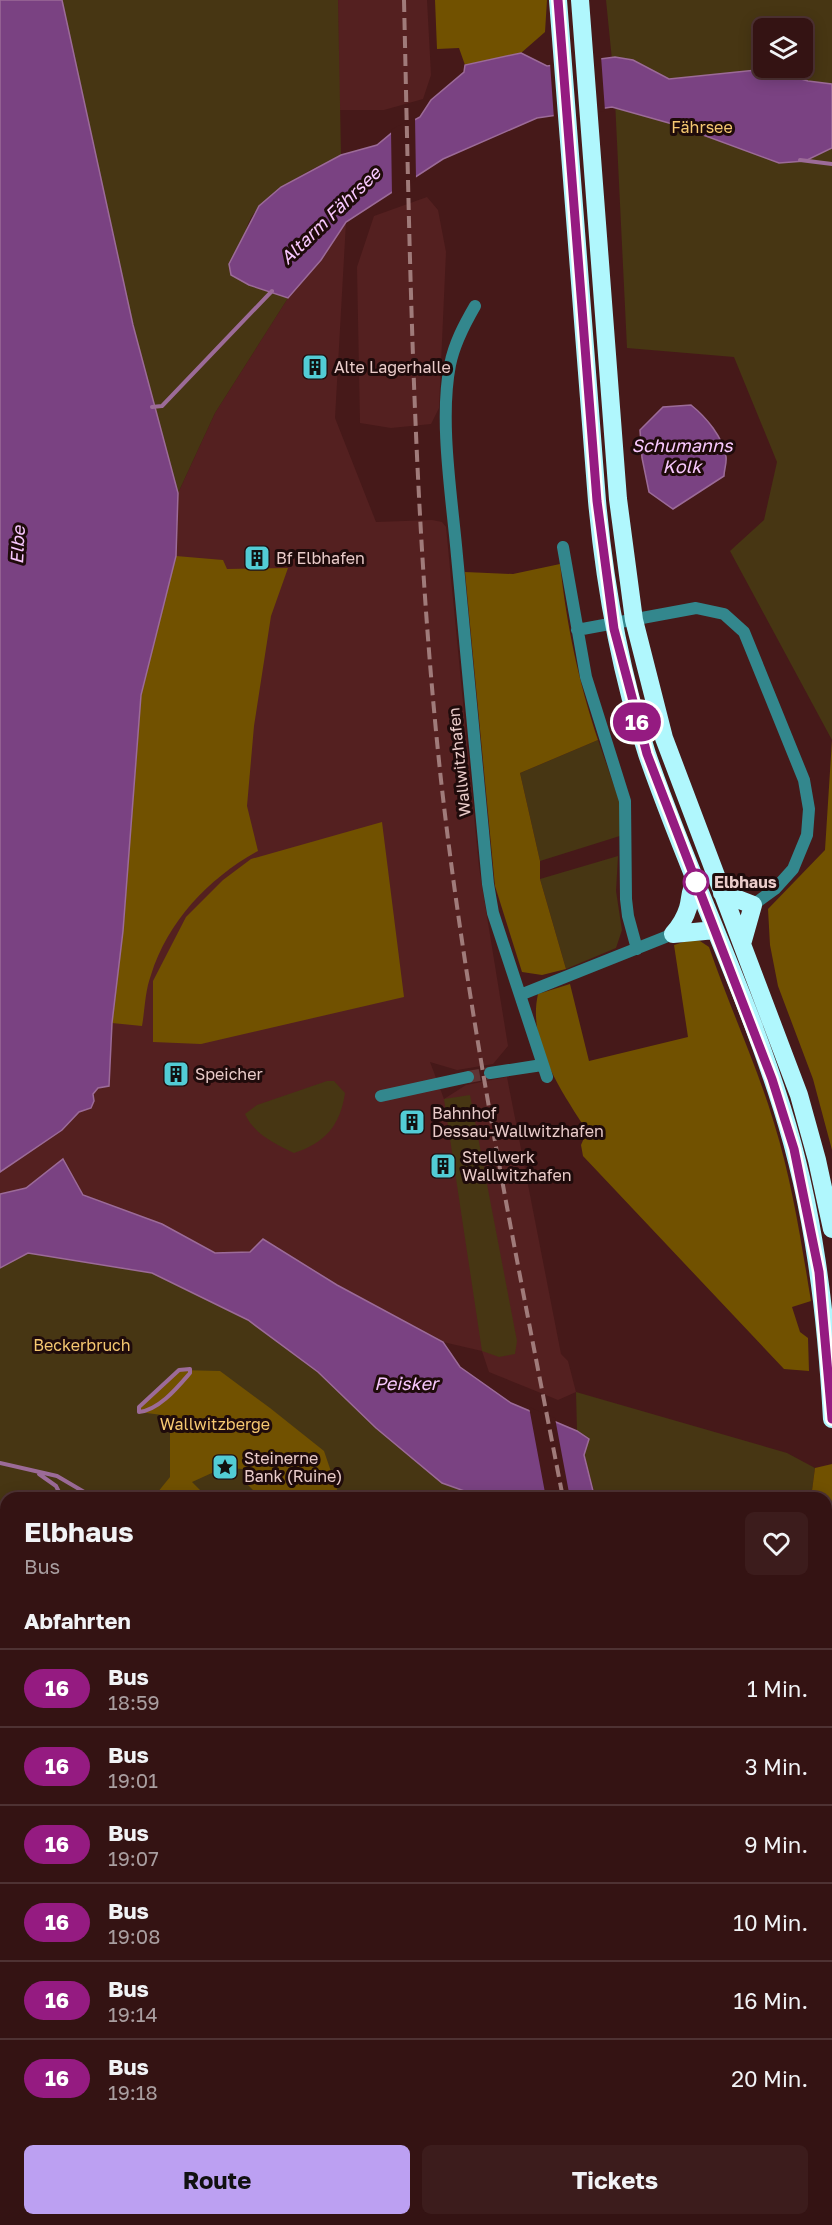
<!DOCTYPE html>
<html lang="de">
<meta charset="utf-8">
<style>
body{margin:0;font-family:"Golos Text",sans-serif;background:#3c1c1c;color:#f1f3f6;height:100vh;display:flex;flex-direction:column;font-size:22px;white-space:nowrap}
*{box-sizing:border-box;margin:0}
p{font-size:20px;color:#a99ea0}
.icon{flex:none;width:33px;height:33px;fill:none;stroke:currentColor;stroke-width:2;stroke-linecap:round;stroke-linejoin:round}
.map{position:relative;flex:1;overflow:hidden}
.details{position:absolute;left:0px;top:1492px;width:832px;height:734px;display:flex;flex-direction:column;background:#341313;border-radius:18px 18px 0 0;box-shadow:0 3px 15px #0003,0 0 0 2px #4e3233}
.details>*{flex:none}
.badge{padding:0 12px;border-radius:20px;font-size:21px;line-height:39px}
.tools{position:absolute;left:753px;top:18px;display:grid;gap:12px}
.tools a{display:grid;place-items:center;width:60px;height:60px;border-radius:9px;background:#341313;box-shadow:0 3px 15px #0003,0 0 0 2px #4e3233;font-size:30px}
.map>.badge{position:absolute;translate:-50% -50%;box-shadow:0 0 0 3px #fff}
h2{padding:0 24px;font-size:22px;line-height:54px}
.round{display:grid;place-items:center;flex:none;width:63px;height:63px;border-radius:9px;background:#3c1c1c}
.headline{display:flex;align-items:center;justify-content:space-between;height:102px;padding:0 24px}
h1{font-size:28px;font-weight:700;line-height:45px}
.action{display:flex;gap:12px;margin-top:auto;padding:12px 24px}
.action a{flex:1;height:69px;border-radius:9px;background:#bca0f2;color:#111;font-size:24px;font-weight:700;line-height:69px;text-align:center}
.action a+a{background:#3c1c1c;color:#f1f3f6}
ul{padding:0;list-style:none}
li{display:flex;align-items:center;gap:18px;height:78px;padding:0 24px;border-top:2px solid #4e3233}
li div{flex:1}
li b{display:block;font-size:22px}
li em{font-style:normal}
li .badge{min-width:66px;font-weight:700;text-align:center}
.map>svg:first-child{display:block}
.built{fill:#542020}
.green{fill:#473613;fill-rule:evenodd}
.forest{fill:#715100}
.water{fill:#7a4282;stroke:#9c6b98;stroke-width:1.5}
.pier{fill:#461919}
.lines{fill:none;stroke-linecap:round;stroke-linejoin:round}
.stream{stroke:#9c6b98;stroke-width:4}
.street-tunnel{stroke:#5f3434;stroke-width:12;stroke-dasharray:12 6;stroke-linecap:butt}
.street{stroke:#33878d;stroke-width:12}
.highway{stroke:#b0f7fd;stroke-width:18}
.rail{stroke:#a07b7a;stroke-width:4;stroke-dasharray:12 6;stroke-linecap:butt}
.line-casing{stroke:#fff;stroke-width:14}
.line{stroke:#951b81;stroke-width:9}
.stop-dot{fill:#fff;stroke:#951b81;stroke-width:3}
.labels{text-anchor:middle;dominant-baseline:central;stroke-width:6;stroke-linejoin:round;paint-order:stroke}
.park-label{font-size:16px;fill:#f6c871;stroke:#1f0b0b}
.poi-label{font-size:16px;fill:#eaccca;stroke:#1f0b0b;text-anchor:start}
.street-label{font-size:16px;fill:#eaccca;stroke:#1f0b0b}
.stop-label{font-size:16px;font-weight:bold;fill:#eaccca;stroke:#1f0b0b;text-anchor:start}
.water-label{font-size:18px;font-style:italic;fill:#f8c8fe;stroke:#1f0b0b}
</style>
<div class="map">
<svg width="832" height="2225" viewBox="0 0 832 2225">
<rect width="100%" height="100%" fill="#461919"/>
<path class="built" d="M338 0H427L431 75 423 99 384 110H339Z
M427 197 438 210 446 252 439 408 431 424 391 428 360 423 357 267 374 216Z
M346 222 335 418 376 522 432 520 442 522 446 527 479 867 508 1046 493 1064 457 1070 430 1062 444 1099 466 1085 507 1077 561 1354 568 1361 576 1392 558 1400 489 1372 482 1351 443 1342 337 1285 264 1239 250 1252 215 1253 162 1224 83 1195 63 1159 26 1188 0 1194V1172L6 1166 62 1130 79 1112 91 1108 94 1101 93 1094 98 1088 109 1086 112 1023 177 547 178 493 215 413 288 298 321 260Z"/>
<path class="green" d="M62 0H338L341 155C310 171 247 197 245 238 244 254 248 270 249 285L288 298 215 413 178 493 133 325Z
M606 0H832V740L730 551 764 520 777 462 734 357 627 348 614 80ZM764 28H802V68H764Z
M598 740 620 803 623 835 540 861 520 773Z
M618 856 616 891 622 930 616 948 566 969 540 879Z
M327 1081H334L345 1093C340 1126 325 1143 294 1153 275 1144 254 1134 245 1114L257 1105Z
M470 1095 517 1341 515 1354 499 1357 482 1351 444 1099Z
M28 1253 152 1273 248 1320 318 1372 376 1428 442 1483 484 1498H6V2220H663L664 2225H0V1268Z
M576 1392 787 1453 815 1468 811 1498H614L594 1491 584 1454 588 1439 577 1431Z
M827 1920 832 1921V1978L827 1966Z"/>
<path class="forest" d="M435 0H547L545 32 521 53 465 65 459 48 437 49Z
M176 556 223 560 227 569 288 568 271 616 254 726 247 806 258 851C209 878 168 921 151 975 145 991 145 1009 142 1026L112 1023 123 931 141 695Z
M560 564C567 627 578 679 598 740L520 773 540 861V879L566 969 542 975 522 972 495 886 465 572 513 574Z
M832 740V1150L813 1079 778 986 770 945 768 909 825 850Z
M382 822 404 997 201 1044 153 1042V981L186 917 223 880 251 859Z
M690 940 700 941 709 947C729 1006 756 1063 774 1123 792 1181 801 1241 811 1301L792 1307 800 1332 808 1338 809 1371 784 1369 583 1156 581 1145 587 1131C562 1092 527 1043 538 994L570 984 589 1061 688 1037 674 945Z
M179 1370 220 1371 270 1408 324 1451 340 1498H261L247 1484H243L250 1470 225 1467 192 1482 208 1498H153L170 1477V1416L139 1412V1407Z
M832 1464V1654L826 1653V1498H811L815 1468Z
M6 1584V1675L0 1673V1588Z
M6 1909V2036L0 2044V1912Z
M827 1967 832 1978V2225H795L793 2220H826Z
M42 2220H644L645 2225H38Z"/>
<path class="water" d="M0 0H62L133 325 178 493 176 556 141 695 123 931 112 1023 109 1086 98 1088 93 1094 94 1101 91 1108 79 1112 62 1130 0 1172Z
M521 53 547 66 615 57 633 60 669 79 767 69 808 81 832 84V148L805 161 779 163 676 125 612 107 537 118 443 159 346 222 321 260 288 298 249 285 231 275 229 264 259 206 281 187 341 155 377 145 394 131 420 117 431 100 464 72 465 65Z
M691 405C706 417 723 437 726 457 727 462 724 470 724 476L673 509 649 492 642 458 640 430 663 407Z
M63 1159 83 1195 162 1224 215 1253 250 1252 263 1239 337 1285 443 1342 460 1367 511 1403 577 1431 589 1439 584 1455 593 1491 614 1498H484L442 1483 376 1428 318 1372 248 1320 152 1273 28 1253 0 1268V1194L26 1188Z
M6 2036V2220H42L38 2225H0V2044Z"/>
<path class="pier" d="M601 56 605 111 554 119 550 63Z
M415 117 416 180 392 196 391 130Z
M529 1407 555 1418 570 1498H546Z"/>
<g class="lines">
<path class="stream" d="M800 160 832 164
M152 407 162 406 272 291
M190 1369V1373C177 1388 159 1410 139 1412V1407L179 1370Z
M0 1463 57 1476 91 1496 105 1498
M39 1474 56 1486 62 1498
M0 1654 6 1642
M826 1656 832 1660"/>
<path class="street-tunnel" d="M468 1077 490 1073"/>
<path class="street" d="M475 306C464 325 454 344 450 365 439 421 452 498 457 556 467 665 477 774 488 884L493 913 547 1077
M563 547 586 677 625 801 626 899 628 916 637 949
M577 630 696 608 724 614 744 632 804 780 809 809 807 835 793 869 775 889 753 905
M520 995 673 934
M490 1073 542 1065
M381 1096 468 1077"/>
<path class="highway" d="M558 0 597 501C605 587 620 671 647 754 688 873 744 987 782 1108 814 1209 826 1313 832 1419
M580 0 618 499 634 620 664 738 799 1095 817 1160 832 1229
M722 893 753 905 742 944
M673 934C680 926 685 918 688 908 691 898 689 891 696 881
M673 934 715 930"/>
<path class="rail" d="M404 0C410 261 413 521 441 780 468 1022 517 1260 563 1498
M671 2220V2225"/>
</g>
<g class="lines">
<g class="line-casing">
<path id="line" d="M558 0 597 501 614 629 647 754 772 1079 794 1149 819 1272 832 1419"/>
</g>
<use href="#line" class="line"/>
</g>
<defs>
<g id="building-square" transform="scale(1.35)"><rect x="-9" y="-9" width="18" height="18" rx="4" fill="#52ccd5" stroke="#1f0b0b"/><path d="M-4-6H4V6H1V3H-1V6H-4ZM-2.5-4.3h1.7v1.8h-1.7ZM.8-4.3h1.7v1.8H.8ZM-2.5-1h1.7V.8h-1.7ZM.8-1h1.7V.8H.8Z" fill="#111"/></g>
<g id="sight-square" transform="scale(1.35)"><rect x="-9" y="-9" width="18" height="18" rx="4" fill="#52ccd5" stroke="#1f0b0b"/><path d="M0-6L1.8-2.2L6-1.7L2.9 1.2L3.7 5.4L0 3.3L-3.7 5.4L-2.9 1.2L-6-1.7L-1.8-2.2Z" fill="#111"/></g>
</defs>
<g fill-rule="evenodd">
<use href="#building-square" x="315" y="367"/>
<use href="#building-square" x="257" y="558"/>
<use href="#building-square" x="176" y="1074"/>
<use href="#building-square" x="412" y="1122"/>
<use href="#building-square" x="443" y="1166"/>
<use href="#sight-square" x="225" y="1467"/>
</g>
<circle class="stop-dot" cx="696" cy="882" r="12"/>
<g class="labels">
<g class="park-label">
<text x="702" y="127">Fährsee</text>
<text x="82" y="1345">Beckerbruch</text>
<text x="215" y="1424">Wallwitzberge</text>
</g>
<g class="poi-label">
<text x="334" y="367">Alte Lagerhalle</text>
<text x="276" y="558">Bf Elbhafen</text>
<text x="195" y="1074">Speicher</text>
<text x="432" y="1113">Bahnhof<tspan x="432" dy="18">Dessau-Wallwitzhafen</tspan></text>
<text x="462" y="1157">Stellwerk<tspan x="462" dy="18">Wallwitzhafen</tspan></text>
<text x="244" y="1458">Steinerne<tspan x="244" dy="18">Bank (Ruine)</tspan></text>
</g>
<g class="street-label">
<text transform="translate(459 762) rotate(-96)">Wallwitzhafen</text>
</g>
<g class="stop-label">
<text x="714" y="882">Elbhaus</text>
</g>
<g class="water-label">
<text transform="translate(330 215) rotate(-44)">Altarm Fährsee</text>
<text x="682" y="445">Schumanns<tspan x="682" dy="21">Kolk</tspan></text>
<text transform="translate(17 545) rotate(-87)">Elbe</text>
<text x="406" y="1383">Peisker</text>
</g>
</g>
</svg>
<div class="tools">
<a><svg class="icon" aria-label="layers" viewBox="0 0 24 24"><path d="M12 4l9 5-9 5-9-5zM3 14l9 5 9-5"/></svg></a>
</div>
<b class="badge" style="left:637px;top:722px;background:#951b81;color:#fff">16</b>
<section class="details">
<div class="headline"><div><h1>Elbhaus</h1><p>Bus</p></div><a class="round"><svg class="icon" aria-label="heart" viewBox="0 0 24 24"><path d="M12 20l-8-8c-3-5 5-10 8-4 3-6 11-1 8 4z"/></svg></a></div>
<h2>Abfahrten</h2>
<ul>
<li><span class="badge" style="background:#951b81;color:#fff">16</span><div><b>Bus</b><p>18:59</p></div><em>1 Min.</em></li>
<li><span class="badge" style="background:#951b81;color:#fff">16</span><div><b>Bus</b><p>19:01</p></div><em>3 Min.</em></li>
<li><span class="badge" style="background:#951b81;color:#fff">16</span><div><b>Bus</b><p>19:07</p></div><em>9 Min.</em></li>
<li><span class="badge" style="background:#951b81;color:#fff">16</span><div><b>Bus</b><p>19:08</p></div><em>10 Min.</em></li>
<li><span class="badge" style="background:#951b81;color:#fff">16</span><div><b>Bus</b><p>19:14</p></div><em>16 Min.</em></li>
<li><span class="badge" style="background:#951b81;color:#fff">16</span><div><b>Bus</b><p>19:18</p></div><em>20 Min.</em></li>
</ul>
<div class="action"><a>Route</a><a>Tickets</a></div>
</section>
</div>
